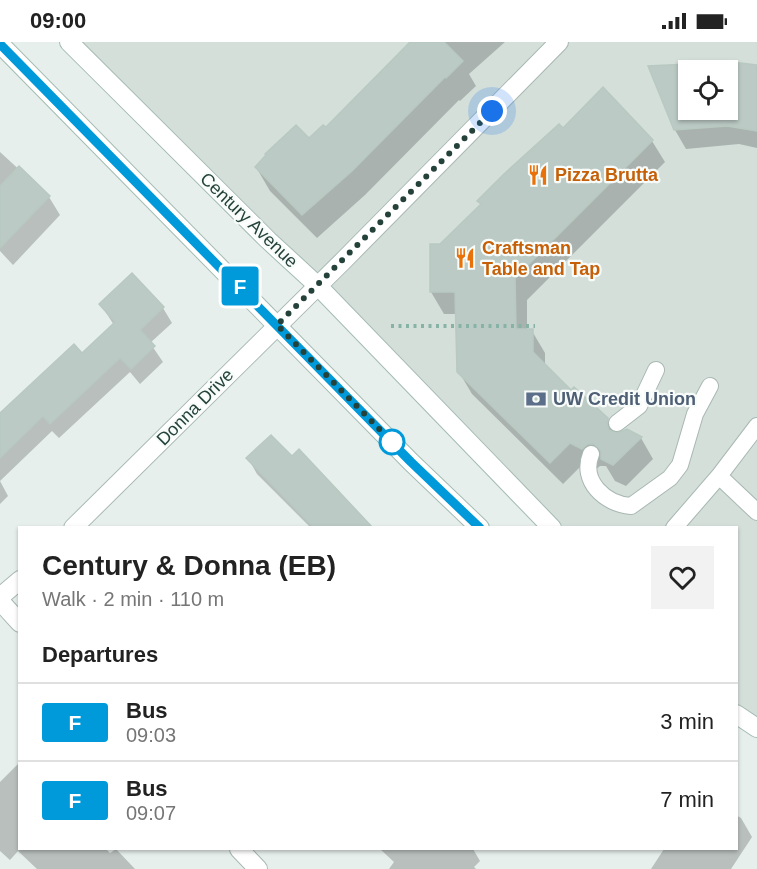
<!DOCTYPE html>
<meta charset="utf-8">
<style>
body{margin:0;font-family:Arial,sans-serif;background:#f2f2f2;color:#222;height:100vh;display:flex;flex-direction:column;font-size:22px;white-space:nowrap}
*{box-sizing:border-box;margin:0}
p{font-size:20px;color:#767676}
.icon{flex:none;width:33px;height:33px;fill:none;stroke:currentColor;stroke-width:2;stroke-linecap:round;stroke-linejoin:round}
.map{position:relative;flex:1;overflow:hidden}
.details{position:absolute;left:18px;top:484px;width:720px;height:324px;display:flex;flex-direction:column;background:#fff;border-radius:0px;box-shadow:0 2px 4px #0004}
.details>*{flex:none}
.badge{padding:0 12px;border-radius:4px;font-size:21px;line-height:39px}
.controls{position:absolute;left:678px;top:18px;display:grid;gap:12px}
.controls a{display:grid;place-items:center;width:60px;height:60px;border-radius:0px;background:#fff;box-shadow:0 2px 4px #0004;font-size:30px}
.you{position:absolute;width:30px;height:30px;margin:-15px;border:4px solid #fff;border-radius:50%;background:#1a73e8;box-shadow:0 0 0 9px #1a73e833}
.map>.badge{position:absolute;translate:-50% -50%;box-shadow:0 0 0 3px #fff}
h2{padding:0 24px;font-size:22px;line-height:54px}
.round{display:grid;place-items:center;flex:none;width:63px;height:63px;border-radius:0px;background:#f2f2f2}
.headline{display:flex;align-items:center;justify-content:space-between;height:102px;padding:0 24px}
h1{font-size:28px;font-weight:700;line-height:45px}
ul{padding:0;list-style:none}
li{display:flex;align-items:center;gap:18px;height:78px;padding:0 24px;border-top:2px solid #e0e0e0}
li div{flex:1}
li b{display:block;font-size:22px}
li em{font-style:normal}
li .badge{min-width:66px;font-weight:700;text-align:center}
.status{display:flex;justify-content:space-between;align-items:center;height:42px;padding:0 30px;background:#fff;direction:ltr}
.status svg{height:16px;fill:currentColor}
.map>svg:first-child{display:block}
.built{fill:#d4dfda;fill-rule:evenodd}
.shadow{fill:#0003;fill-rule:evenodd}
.building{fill:#bbcac4;stroke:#b8c9c2;stroke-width:1.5;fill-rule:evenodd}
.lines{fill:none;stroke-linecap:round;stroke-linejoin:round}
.service-casing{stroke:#a8b8b2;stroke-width:18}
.minor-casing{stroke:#a8b8b2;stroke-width:20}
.tertiary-casing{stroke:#a8b8b2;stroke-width:20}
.secondary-casing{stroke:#a4bbb3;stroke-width:20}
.path{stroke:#86b3a5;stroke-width:4;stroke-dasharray:3 4.5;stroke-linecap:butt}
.service{stroke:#fff;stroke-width:16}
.minor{stroke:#fff;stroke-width:18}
.tertiary{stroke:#fff;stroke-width:18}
.secondary{stroke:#fff;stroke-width:18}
.line-casing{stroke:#fff;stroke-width:14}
.line{stroke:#009ada;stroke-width:9}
.walk{stroke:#24423a;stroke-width:6;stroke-dasharray:0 10.8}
.stop-dot{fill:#fff;stroke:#009ada;stroke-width:3}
.labels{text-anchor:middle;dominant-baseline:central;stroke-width:4.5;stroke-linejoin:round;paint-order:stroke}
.food-label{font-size:18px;font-weight:bold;fill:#c56008;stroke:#f7fbf9;text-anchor:start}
.street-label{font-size:18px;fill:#24423a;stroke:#f7fbf9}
.service-label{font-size:18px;font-weight:bold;fill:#4e5e75;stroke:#f7fbf9;text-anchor:start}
</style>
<div class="status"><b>09:00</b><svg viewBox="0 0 49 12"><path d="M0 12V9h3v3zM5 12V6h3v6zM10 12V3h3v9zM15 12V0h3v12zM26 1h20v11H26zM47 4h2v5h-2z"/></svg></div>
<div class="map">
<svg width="757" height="827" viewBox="0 0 757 827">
<rect width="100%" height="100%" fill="#e6efeb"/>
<path class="built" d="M69 0H757V686L737 672 736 486H552ZM688 28H728V68H688Z"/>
<path class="shadow" d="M412 0H505L469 32 476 44 460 59 459 58 365 153 317 196 270 149 256 125 309 98 326 87Z
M757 25V106L739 102 686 107 675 88 650 26ZM688 28H728V68H688Z
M563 88 652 99 665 120 527 258V289H532L545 311V324L571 350 606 377 615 392 641 396 653 417 626 444 615 439 606 424H600L595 428 583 422 563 442 472 352 459 330 458 272H444L431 250 440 204 482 164 479 159Z
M0 110 49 155 60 173 13 223 0 209Z
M101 263 163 266 172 281 150 301 163 320 140 342 130 330 59 396 52 389 0 439V373L82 313 114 283Z
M299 409 339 449 344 458 371 486H311L257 432 248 416H292Z
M0 439 8 454 0 462Z
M20 720V807H106L110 811 116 807 135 827H37L18 809 10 818 0 809V740Z
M736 773 741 776 752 795 731 827H651L664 807H736Z
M380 807H473L480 819 474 825 476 827H389L394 820Z"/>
<path class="building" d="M410 0H444L463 19 446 36 445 35 352 129 302 173 255 125 266 113 265 112 296 83 309 96 323 83 326 85Z
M732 20 757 23V89L727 84 674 88 648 24ZM688 28H728V68H688Z
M603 45 653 98 515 236 516 287H533V310L571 348 574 345 608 376 607 382 609 388 618 391 627 387 642 395 613 423 601 417V409L594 402H588L582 407 570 401 550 421 457 330 455 250H430V202H440L481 162 477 159 504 132 559 82 563 86Z
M19 124 50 154 0 206V144Z
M132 231 164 265 140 288 155 304 131 327 120 316 50 382 43 374 0 416V371L74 302 82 311 115 280 99 262Z
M271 393 292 414 299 407 373 486H314L246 416Z"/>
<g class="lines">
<g class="service-casing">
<path id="service" d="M617 381 639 364 656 328
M591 412C580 439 605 462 631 464L670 436 680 423 695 372 710 344
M719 434 757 470
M674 486 719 434 757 384"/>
</g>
<g class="minor-casing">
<path id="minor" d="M0 559 20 581
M239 807 258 827"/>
</g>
<g class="tertiary-casing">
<path id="tertiary" d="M73 486 344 218 559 0
M0 555 20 538"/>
</g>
<g class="secondary-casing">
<path id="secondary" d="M69 0 268 198 318 244 552 486
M0 2 411 420 480 486
M736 672 757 686"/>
</g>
<path class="path" d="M391 284H535"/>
<use href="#service" class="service"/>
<use href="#minor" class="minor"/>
<use href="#tertiary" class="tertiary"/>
<use href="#secondary" class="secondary"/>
</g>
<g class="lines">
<g class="line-casing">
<path id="line" d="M0 2 411 420 480 486"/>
</g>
<use href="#line" class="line"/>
<path class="walk" d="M392 400 397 405 277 283 492 69"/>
</g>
<defs>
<g id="restaurant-bare" transform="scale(1.62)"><path d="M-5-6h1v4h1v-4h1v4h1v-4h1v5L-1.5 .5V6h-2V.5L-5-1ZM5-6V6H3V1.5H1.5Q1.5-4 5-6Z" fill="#e8710a" stroke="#f7fbf9" stroke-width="2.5" paint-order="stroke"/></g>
<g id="bank-bare" transform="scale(1.62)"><path d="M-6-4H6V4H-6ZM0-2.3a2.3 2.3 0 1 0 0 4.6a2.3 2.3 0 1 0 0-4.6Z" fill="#5c6f8a" stroke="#f7fbf9" stroke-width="2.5" paint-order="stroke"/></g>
</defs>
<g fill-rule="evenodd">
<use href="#restaurant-bare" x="538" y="133"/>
<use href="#restaurant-bare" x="465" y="216"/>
<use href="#bank-bare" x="536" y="357"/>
</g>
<circle class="stop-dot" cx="392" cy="400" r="12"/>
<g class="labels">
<g class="food-label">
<text x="555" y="133">Pizza Brutta</text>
<text x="482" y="206">Craftsman<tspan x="482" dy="21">Table and Tap</tspan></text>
</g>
<g class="street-label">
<text transform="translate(249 178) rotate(44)">Century Avenue</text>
<text transform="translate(195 365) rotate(-45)">Donna Drive</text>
</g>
<g class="service-label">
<text x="553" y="357">UW Credit Union</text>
</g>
</g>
</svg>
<div class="controls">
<a><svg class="icon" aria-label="locate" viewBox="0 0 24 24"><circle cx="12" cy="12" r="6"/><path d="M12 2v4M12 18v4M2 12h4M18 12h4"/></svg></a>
</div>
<div class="you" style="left:492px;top:69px"></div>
<b class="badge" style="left:240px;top:244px;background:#009ada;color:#fff">F</b>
<section class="details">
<div class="headline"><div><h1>Century &amp; Donna (EB)</h1><p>Walk · 2 min · 110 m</p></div><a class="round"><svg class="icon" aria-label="heart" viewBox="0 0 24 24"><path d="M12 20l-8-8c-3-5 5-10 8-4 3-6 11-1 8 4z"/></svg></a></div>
<h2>Departures</h2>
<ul>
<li><span class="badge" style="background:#009ada;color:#fff">F</span><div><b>Bus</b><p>09:03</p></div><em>3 min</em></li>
<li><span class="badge" style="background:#009ada;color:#fff">F</span><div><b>Bus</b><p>09:07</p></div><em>7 min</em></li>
</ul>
</section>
</div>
